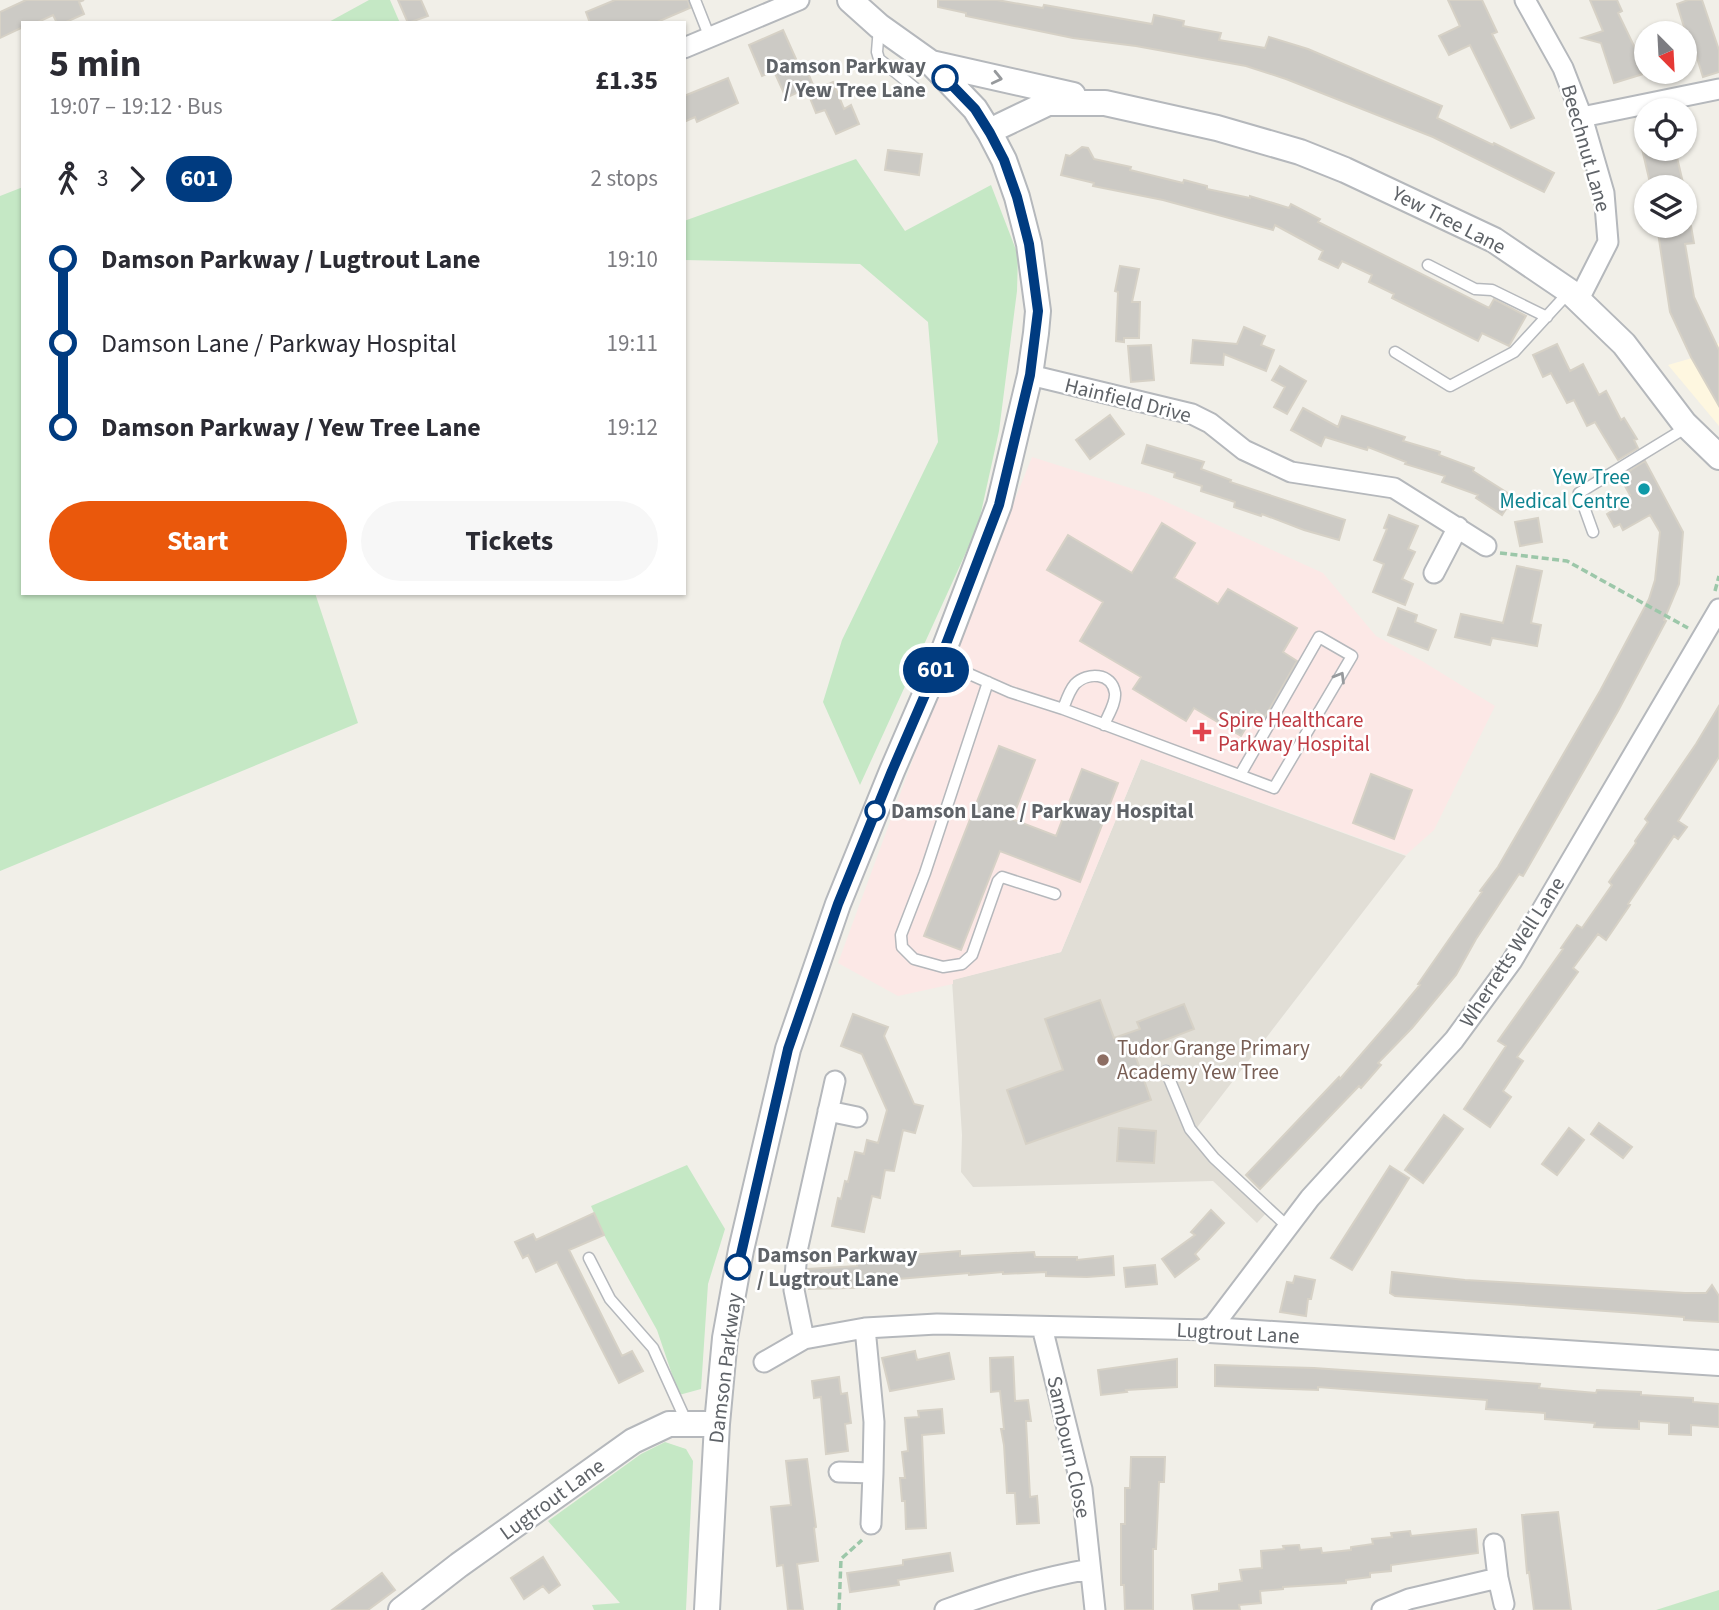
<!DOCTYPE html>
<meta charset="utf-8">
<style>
body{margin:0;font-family:"Source Sans 3",sans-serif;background:#f7f7f7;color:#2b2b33;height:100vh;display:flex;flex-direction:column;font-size:26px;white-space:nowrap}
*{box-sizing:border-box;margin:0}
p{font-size:23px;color:#7c7c81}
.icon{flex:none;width:38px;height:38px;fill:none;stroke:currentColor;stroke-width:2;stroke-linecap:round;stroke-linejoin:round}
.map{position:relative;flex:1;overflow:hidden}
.drawer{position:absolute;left:21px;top:21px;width:665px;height:574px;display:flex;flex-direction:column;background:#fff;border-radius:0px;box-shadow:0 2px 5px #0004}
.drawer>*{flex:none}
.badge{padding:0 14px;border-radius:23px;font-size:24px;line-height:46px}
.needle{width:46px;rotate:156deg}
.buttons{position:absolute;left:1634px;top:21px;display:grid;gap:14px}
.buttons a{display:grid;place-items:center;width:63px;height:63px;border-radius:50%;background:#fff;box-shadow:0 2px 5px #0004;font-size:35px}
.map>.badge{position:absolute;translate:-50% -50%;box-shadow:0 0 0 4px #fff}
.legs{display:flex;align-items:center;gap:10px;height:77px;padding:0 28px;font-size:23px}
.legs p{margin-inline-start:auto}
.summary{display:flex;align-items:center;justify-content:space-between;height:119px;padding:0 28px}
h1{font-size:38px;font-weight:700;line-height:52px}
.cta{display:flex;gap:14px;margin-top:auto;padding:14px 28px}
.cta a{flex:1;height:80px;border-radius:42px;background:#ea580c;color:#fff;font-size:28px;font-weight:700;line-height:80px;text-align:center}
.cta a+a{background:#f7f7f7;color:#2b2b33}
ul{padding:0 28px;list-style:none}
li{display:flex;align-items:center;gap:24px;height:84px;font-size:26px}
li i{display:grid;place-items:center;width:10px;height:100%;margin:0 9px;background:currentColor}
li i::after{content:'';width:18px;height:18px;margin:-9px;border:5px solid;border-radius:50%;background:#fff}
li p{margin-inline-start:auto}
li:first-child i{background:linear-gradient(#0000 50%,currentColor 0)}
li:last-child i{background:linear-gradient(currentColor 50%,#0000 0)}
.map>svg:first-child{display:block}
.commercial{fill:#fef7e0}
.education{fill:#e1ded6}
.medical{fill:#fce8e6}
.green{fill:#c5e8c5}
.building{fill:#cccac5;stroke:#d6d1c6;stroke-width:2}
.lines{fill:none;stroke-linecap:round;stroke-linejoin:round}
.service-casing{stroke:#b5b8bc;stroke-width:13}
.minor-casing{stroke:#b5b8bc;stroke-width:23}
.tertiary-casing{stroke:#b5b8bc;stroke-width:28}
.path{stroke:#9cc7a9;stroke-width:3.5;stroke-dasharray:7 3.5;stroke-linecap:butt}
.service{stroke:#fff;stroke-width:10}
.minor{stroke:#fff;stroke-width:19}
.tertiary{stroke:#fff;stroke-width:24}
.oneway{stroke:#979a9d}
.line-1-casing{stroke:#fff;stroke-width:16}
.line-1{stroke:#003b80;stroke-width:10}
.stop-1-dot{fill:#fff;stroke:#003b80;stroke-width:3.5}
.culture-dot{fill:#0f9aa8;stroke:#fff;stroke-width:2.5}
.health-dot{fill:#e0444e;stroke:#fff;stroke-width:2.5}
.education-dot{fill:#8d6e63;stroke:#fff;stroke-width:2.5}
.labels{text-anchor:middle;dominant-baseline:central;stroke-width:5;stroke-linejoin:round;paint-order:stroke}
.stop-label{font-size:21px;font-weight:bold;fill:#5f6368;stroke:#fff;text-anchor:start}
.street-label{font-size:21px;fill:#5f6368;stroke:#fff}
.culture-label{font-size:21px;fill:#0d838f;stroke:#fff;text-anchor:end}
.health-label{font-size:21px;fill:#be3a42;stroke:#fff;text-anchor:start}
.education-label{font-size:21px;fill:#785e54;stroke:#fff;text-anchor:start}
</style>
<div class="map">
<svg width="1719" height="1610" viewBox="0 0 1719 1610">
<rect width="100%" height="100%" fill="#f1efe8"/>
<path class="commercial" d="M1719 343V426L1668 365 1692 358Z"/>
<path class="education" d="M1141 759 1406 856 1189 1138 1268 1211 1257 1223 1213 1181 973 1187 961 1172 962 1135 952 980 1061 952Z"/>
<path class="medical" d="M1032 457 1149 494 1323 573 1376 636 1422 661 1495 706 1434 830 1406 855 1141 759 1061 952 953 980V984L898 996 838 963 948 664Z"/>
<path class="green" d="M369 0H390L400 23H327Z
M856 159 905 231 991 185 1018 255 1017 291 999 431 978 526 860 785 823 702 842 640 938 442 928 322 860 264 684 260V221Z
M23 187V593H315L358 723 0 871V196Z
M687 1165 725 1229 708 1284 701 1389 679 1395 657 1330 604 1235 591 1206Z
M665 1442 686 1449 693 1461 686 1610H594L592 1605 620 1603 548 1521 641 1454Z
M1719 1590V1610H1656Z"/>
<path class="building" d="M26 0H84L79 2 84 14 64 23H57L53 15 36 23H23V27L0 38V12Z
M398 0H421L428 16 408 23Z
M615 0H688L690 8 655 23H590L586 12Z
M938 0H997L1043 8 1044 5 1152 24 1154 15 1184 21 1183 26 1221 33 1219 40 1265 48 1269 37 1308 49 1442 106 1437 118 1493 145 1494 143 1554 173 1544 192 1433 137 1286 79 1246 66 1136 46 1073 38 966 16V13L938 7Z
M1448 0H1482L1497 32 1492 34 1534 118 1511 128 1470 45 1449 55 1439 36 1460 26Z
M1590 0H1617L1622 11 1618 13 1636 50 1643 74 1614 83 1601 43 1582 38 1603 31Z
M1688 0H1702L1719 50V72L1703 77 1691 39 1688 40 1677 4Z
M783 30 800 68 805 65 813 85 786 98 774 71 762 76 749 45Z
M728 78 738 103 697 122 695 117 684 122V96Z
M833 82 844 109 851 105 859 124 836 134 825 110 816 113 808 93Z
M1082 147 1088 148 1094 159 1131 167 1130 170 1183 183 1184 180 1207 186V189L1250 198V196L1289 208 1291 204 1320 219 1318 222 1489 308 1494 299 1526 316 1509 346 1482 333 1478 341 1392 298 1394 294 1369 282 1372 275 1342 261 1338 268 1319 259 1323 251 1275 225 1273 230 1163 200 1093 186 1094 183 1061 175 1066 155 1070 156Z
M1642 149H1675L1684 187H1651Z
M888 150 922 154 919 175 885 170Z
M1657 226H1691L1694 243 1685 244 1694 297 1719 350V406L1691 357 1670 312Z
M1120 266 1139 269 1132 302H1140L1139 338H1124V342L1116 341 1118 292 1115 291Z
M1244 327 1265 336 1261 345 1274 350 1266 371 1224 354 1223 365 1191 363 1193 340 1237 344Z
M1557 344 1570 371 1583 364 1599 395 1606 391 1621 420 1624 418 1637 439 1634 440 1638 448 1618 460 1595 422 1587 426 1574 400 1567 403 1551 373 1543 377 1533 355Z
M1151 345 1154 380 1131 382 1128 346Z
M1280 366 1306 381 1287 414 1274 407 1285 387 1272 380Z
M1303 408 1338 427 1342 416 1405 437 1403 441 1440 452 1439 455 1474 468 1473 471 1514 497 1502 515 1476 498 1478 495 1442 482 1445 476 1405 464 1406 462 1368 447 1367 450 1325 437 1321 446 1291 430Z
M1110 415 1124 434 1090 459 1076 440Z
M1147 445 1204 462 1201 469 1231 480 1230 482 1345 520 1339 540 1304 530 1262 514 1261 516 1234 507 1235 502 1201 491 1202 486 1174 477 1175 473 1142 463Z
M1645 461 1683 532 1679 584 1664 620 1666 621 1618 711 1523 876 1519 874 1476 939 1456 975 1412 1028 1378 1063 1381 1065 1361 1088 1359 1086 1260 1189 1246 1175 1339 1077 1340 1079 1396 1014 1420 985 1418 984 1482 892 1480 891 1498 867 1600 691 1649 599 1655 580 1660 532 1650 515 1623 530 1620 524 1614 527 1607 514 1613 510 1611 505 1630 495 1620 477Z
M1389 515 1418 526 1408 549 1415 552 1402 579 1413 584 1405 605 1373 592 1384 564 1374 560 1387 529 1384 528Z
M1538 518 1542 542 1520 546 1515 522Z
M1162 523 1195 543 1174 578 1218 604 1228 589 1297 628 1283 652 1297 661 1265 717 1256 711 1241 736 1194 708 1186 721 1133 689 1141 677 1080 641 1103 602 1047 570 1068 535 1132 573Z
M1517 566 1542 571 1531 623 1541 625 1537 646 1492 638 1490 645 1455 637 1461 614 1503 623Z
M1398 608 1417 615 1415 622 1436 630 1428 650 1388 635Z
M1719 706V757L1678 821 1687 827 1678 839 1674 836 1628 904 1630 905 1606 940 1598 934 1573 968 1578 972 1517 1057 1523 1061 1503 1091 1511 1097 1490 1127 1464 1109 1506 1046 1498 1041 1563 949 1561 948 1577 925 1582 928 1612 885 1609 882 1636 843 1635 841 1648 822 1645 819 1696 744Z
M999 746 1035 760 1012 819 1056 836 1082 769 1118 783 1080 882 1000 851 961 950 924 936Z
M1371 774 1412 790 1394 839 1353 823Z
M1100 1000 1114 1038 1140 1029 1137 1022 1184 1004 1194 1029 1134 1052 1151 1100 1026 1144 1007 1090 1063 1070 1045 1019Z
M853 1014 888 1027 884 1036 914 1104 923 1106 915 1133 903 1130 894 1171 885 1170 880 1198 872 1196 864 1232 832 1226 838 1198 841 1199 845 1181 848 1182 855 1152 864 1154 867 1140 878 1143 887 1110 862 1054 841 1046Z
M1444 1115 1463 1129 1423 1183 1405 1170Z
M1599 1123 1632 1147 1623 1158 1591 1134Z
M1119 1128 1156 1131 1154 1163 1117 1161Z
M1569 1128 1584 1140 1557 1175 1542 1164Z
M1390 1166 1409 1178 1352 1270 1331 1258Z
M1211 1210 1224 1223 1195 1254 1199 1259 1175 1277 1162 1259 1195 1235 1191 1232Z
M594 1213 604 1235 569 1250 622 1356 632 1351 643 1371 619 1383 557 1262 536 1272 528 1255 523 1258 515 1242 533 1234 536 1240Z
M960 1251V1256L1034 1252 1035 1257H1077V1260L1113 1256 1114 1275 1087 1277 1046 1276V1272L1003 1274V1272L969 1275V1273L886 1280V1287L809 1289 808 1269 857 1266V1259Z
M1155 1265 1157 1284 1126 1287 1124 1268Z
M1392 1272 1465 1280 1685 1293H1706L1712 1285 1719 1296V1322L1684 1320V1317L1634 1313 1395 1296 1390 1293Z
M1295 1276 1315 1280 1311 1299H1308L1306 1316 1280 1312 1287 1282 1293 1283Z
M915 1351 917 1360 949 1353 954 1379 890 1391 882 1358Z
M1013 1357 1015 1401 1028 1400 1031 1421H1026L1030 1497 1037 1496 1039 1523 1017 1524 1015 1493H1007L1004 1445 1001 1429H1004L1000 1391 991 1392 990 1358Z
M1177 1359V1387L1126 1390 1127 1392 1101 1395 1098 1370Z
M1215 1365 1314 1368 1488 1380 1540 1384 1539 1388 1596 1393 1597 1390 1641 1392V1395L1693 1398V1402L1719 1404V1427L1691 1425V1435L1669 1434V1423L1639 1421V1429L1594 1427 1595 1423 1545 1419V1413L1486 1409 1487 1400 1318 1387V1390L1215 1386Z
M839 1377 841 1394 847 1393 851 1423 845 1424 848 1451 826 1454 821 1397 814 1398 812 1381Z
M942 1409 944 1433 922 1435 926 1528 906 1529 905 1501H902L900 1478H905L902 1452 908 1451 905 1418 919 1417 918 1411Z
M1131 1457H1165L1164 1482H1159L1156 1549H1153V1610H1125L1124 1585H1121V1524H1125V1488H1130Z
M807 1459 816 1527 814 1528 818 1561 797 1564 803 1610H788L783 1565 777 1566 771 1507 791 1505 786 1461Z
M1558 1512 1571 1610H1534L1529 1572 1527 1573 1522 1515Z
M1476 1529 1478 1553 1391 1565V1571L1370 1573V1577L1346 1580V1583L1283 1587V1589L1260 1591 1261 1603 1239 1605 1240 1610H1194L1192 1595 1219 1591V1584L1242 1581 1240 1570 1262 1568 1261 1551 1284 1549 1283 1546 1299 1545 1300 1550 1321 1548 1322 1553 1351 1550V1547L1373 1544 1372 1539 1392 1537 1391 1533 1410 1531 1411 1536Z
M950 1553 953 1571 898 1580 899 1585 850 1592 847 1573 903 1565V1560Z
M543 1557 560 1585 549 1593 543 1586 524 1599 511 1578Z
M382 1573 395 1590 368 1610H332Z"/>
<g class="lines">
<g class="service-casing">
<path id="service" d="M695 0 710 38
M879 27 877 52 879 59 915 88
M1428 265 1475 289 1492 290 1547 317
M1395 352 1450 386 1514 352 1569 292
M1593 532 1579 493 1687 427
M940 661 1010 692 1063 709 1274 788 1352 656 1319 637 1240 775
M988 682 925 873 901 935 902 947 914 959 943 967 962 964 972 955 998 881 1002 877 1055 894
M1063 709C1066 701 1069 691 1075 684 1087 672 1112 672 1115 693 1116 703 1108 715 1104 725
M1166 1071 1190 1129 1214 1158 1288 1227
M589 1258 610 1299 653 1348 687 1423"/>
</g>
<g class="minor-casing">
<path id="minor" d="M1525 0 1563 68 1582 117 1604 193 1608 242 1579 299
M684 48 799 0
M1582 117 1719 89
M1030 375 1192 414 1210 423 1244 450 1291 472 1394 488 1486 546
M1434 573 1458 527
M828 1111 857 1117
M1042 1327 1082 1489 1095 1610
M804 1339 794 1290 797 1251 835 1081
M764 1362 804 1339 865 1328 937 1324 1210 1330 1310 1198 1454 1040 1512 961 1719 609
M839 1472 873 1473 874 1422 865 1328
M871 1524 873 1473
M1498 1578 1504 1604
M945 1610C993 1592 1039 1578 1090 1569
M1382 1610 1409 1599 1498 1578 1494 1544"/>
</g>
<g class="tertiary-casing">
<path id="tertiary" d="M931 63 1073 95
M990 133 1000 126 1048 103H1105L1217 128 1300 152 1345 170 1494 240 1569 291 1624 344 1684 423 1719 457
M1210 1330 1719 1363
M401 1610 459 1565 633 1441 669 1424H717
M707 1610 717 1424 725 1338 741 1250 788 1049 838 904 892 771 940 660 999 505 1030 375 1036 333 1038 311 1029 244 1017 197 1004 160 990 133 975 109 931 63 879 26 850 0"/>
</g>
<path class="path" d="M1500 553 1567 561 1688 628
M1715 591 1719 576
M839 1610 841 1559 862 1540"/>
<use href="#service" class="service"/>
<use href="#minor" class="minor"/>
<use href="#tertiary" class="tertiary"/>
</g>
<defs><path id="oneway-chevron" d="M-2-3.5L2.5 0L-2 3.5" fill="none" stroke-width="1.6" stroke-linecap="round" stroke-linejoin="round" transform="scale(1.75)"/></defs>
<g class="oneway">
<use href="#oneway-chevron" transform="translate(997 78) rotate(13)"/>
<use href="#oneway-chevron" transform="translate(1340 677) rotate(-59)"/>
</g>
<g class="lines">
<g class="line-1-casing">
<path id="line-1" d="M738 1267 788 1049 838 904 892 771 940 660 999 505 1030 375 1038 311 1029 244 1017 197 1004 160 990 133 975 109 945 78"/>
</g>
<use href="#line-1" class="line-1"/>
</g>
<g class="stop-1-dot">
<circle cx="945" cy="78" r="12"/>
<circle cx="875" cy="811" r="9"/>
<circle cx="738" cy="1267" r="12"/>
</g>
<circle class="culture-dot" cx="1644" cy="489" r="7"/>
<path class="health-dot" d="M1198.5 721.5h7v7h7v7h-7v7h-7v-7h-7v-7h7z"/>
<circle class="education-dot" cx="1103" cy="1060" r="7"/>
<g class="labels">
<g class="stop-label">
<text x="926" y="66" text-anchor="end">Damson Parkway<tspan x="926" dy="24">/ Yew Tree Lane</tspan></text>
<text x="891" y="811">Damson Lane / Parkway Hospital</text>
<text x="757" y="1255">Damson Parkway<tspan x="757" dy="24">/ Lugtrout Lane</tspan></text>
</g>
<g class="street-label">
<text transform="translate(1586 148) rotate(74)">Beechnut Lane</text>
<text transform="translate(1449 220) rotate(27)">Yew Tree Lane</text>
<text transform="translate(1128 400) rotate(14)">Hainfield Drive</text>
<text transform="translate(1512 952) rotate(-57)">Wherretts Well Lane</text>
<text transform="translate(1238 1333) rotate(3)">Lugtrout Lane</text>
<text transform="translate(725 1368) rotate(-83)">Damson Parkway</text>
<text transform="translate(1069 1447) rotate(78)">Sambourn Close</text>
<text transform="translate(552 1499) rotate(-36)">Lugtrout Lane</text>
</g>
<g class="culture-label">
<text x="1630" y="477">Yew Tree<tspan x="1630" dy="24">Medical Centre</tspan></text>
</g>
<g class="health-label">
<text x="1218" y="720">Spire Healthcare<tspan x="1218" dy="24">Parkway Hospital</tspan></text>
</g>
<g class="education-label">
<text x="1117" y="1048">Tudor Grange Primary<tspan x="1117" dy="24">Academy Yew Tree</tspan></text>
</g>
</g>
</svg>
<div class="buttons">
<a><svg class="needle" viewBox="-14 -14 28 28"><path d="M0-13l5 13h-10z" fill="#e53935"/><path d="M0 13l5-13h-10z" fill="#7c7c81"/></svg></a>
<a><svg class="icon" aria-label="locate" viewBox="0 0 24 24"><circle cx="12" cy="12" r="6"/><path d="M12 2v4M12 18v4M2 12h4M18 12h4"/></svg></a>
<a><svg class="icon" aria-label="layers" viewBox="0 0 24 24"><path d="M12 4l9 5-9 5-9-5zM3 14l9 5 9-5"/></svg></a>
</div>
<b class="badge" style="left:936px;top:670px;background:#003b80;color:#fff">601</b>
<section class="drawer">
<div class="summary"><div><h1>5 min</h1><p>19:07 – 19:12 · Bus</p></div><b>£1.35</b></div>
<div class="legs"><svg class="icon" aria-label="walk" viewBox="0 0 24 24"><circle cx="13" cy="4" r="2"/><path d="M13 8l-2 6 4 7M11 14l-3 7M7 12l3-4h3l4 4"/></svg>3<svg class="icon" aria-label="forward" viewBox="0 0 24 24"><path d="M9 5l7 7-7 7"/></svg><b class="badge" style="background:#003b80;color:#fff">601</b><p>2 stops</p></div>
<ul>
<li><i style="color:#003b80"></i><b>Damson Parkway / Lugtrout Lane</b><p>19:10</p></li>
<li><i style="color:#003b80"></i><span>Damson Lane / Parkway Hospital</span><p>19:11</p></li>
<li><i style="color:#003b80"></i><b>Damson Parkway / Yew Tree Lane</b><p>19:12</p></li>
</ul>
<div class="cta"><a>Start</a><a>Tickets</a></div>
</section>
</div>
